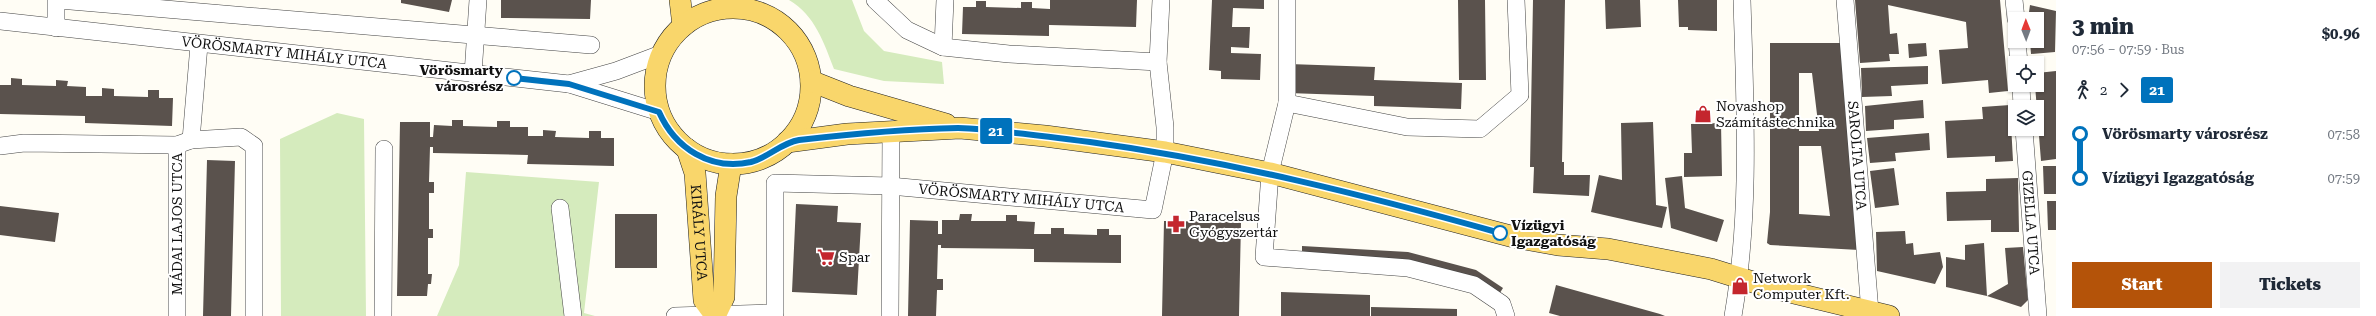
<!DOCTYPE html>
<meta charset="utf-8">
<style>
body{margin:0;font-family:"Roboto Serif",serif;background:#f2f2f3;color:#1f2937;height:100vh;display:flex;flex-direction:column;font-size:15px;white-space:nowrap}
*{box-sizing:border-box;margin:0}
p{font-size:13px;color:#747a83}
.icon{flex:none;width:22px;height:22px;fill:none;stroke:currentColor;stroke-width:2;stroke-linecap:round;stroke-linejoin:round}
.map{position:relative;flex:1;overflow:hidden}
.details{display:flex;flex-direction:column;background:#fff;width:320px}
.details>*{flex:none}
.badge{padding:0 8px;border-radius:3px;font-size:14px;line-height:26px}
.needle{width:26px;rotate:359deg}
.fabs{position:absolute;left:2008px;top:12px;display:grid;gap:8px}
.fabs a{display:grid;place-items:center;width:36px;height:36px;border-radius:0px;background:#fff;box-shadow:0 1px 3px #0004;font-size:20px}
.map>.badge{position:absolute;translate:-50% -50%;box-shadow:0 0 0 2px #fff}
.legs{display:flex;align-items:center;gap:6px;height:44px;padding:0 16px;font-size:13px}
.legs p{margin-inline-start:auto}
.summary{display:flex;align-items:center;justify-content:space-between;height:68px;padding:0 16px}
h1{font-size:22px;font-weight:800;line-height:30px}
.primary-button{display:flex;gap:8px;margin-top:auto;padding:8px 16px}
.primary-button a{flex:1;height:46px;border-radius:0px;background:#b45309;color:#fff;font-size:16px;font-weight:800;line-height:46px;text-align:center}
.primary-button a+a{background:#f2f2f3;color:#1f2937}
ul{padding:0 16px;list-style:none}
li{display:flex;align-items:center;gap:14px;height:44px;font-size:15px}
li i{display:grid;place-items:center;width:6px;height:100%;margin:0 5px;background:currentColor}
li i::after{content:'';width:10px;height:10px;margin:-5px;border:3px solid;border-radius:50%;background:#fff}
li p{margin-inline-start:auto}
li:first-child i{background:linear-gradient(#0000 50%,currentColor 0)}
li:last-child i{background:linear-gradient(currentColor 50%,#0000 0)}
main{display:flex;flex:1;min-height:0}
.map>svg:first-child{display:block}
.green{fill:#d5ebbd}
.building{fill:#5a524d;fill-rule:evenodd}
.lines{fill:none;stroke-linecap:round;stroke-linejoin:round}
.minor-casing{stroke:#444;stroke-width:18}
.major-casing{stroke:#222;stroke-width:22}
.minor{stroke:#fff;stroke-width:17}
.major{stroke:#f9d66b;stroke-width:21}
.line-1-casing{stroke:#fff;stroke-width:9}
.line-1{stroke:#0072bc;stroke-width:6}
.stop-1-dot{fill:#fff;stroke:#0072bc;stroke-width:2}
.labels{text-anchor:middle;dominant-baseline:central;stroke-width:4;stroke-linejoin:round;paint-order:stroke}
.street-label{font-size:14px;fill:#111;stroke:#fff}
.stop-label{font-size:14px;font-weight:bold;fill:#111;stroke:#fff;text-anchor:end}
.poi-label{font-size:14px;fill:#111;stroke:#fff;text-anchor:start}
</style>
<main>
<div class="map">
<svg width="2056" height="316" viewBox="0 0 2056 316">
<rect width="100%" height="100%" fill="#fffdf5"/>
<path class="green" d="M789 0H852L864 31 884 51 942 62 944 84 884 81 834 69C824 43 815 15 789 0Z
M337 113 364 119 366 316H281L280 139Z
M466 172 599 182 584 313 595 316H437L459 265Z"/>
<path class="building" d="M401 0H452L449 12 401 3Z
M501 0H591L590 19 501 18Z
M1050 0H1137L1136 27 1049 25V36L962 34 963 7H976V1H986V7L1021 8V2H1032V8L1050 9Z
M1212 0H1264V9L1233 8 1232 27H1250L1249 48 1231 47V53L1261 54 1260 80 1221 79V71L1209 70Z
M1458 0H1485L1486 80H1459Z
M1533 0H1565L1562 162H1564V175H1590L1589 196 1533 193 1534 167H1530Z
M1605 0H1640L1641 27 1606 29Z
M1678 0H1717V31L1688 30V27H1679Z
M1855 0H2000L2008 91 1989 93 1988 80 1942 84 1939 50 1968 48 1966 22 1888 5 1890 34 1897 33 1899 54H1889L1890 61 1860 63Z
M2030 5 2056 11 2055 52 2031 54 2030 41H2037V19H2028Z
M1770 43H1845V73H1842L1860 219 1859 250 1770 245 1767 243 1770 212ZM1799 73H1812L1819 131H1799ZM1799 146H1821L1830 216 1799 214Z
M1926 43 1927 56 1909 58 1908 44Z
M1289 64 1375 67 1374 80 1462 83 1461 109 1374 106V96L1288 93Z
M1928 66V84L1891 86 1892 96 1862 97 1861 68Z
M2056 71V159L2041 161 2035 85H2037V73Z
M11 78 22 79V85L56 86V80L68 81 67 86 86 87V96H102V88L114 89V96L148 97V90H159V98H173L172 126 85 123V116L0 114V85H11Z
M1923 100 1924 118 1894 120V129L1866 131 1865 106Z
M2010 105 2013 161 1995 162V156L1947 158 1945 121 1983 119 1982 107Z
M452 120H463V126L497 127V121H510V127H528V136H543V130L556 131 555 137 589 138V131H601V138H614V166L527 164 528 155 433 153V147H430L429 182H434V193H429V229H433V238H428V274H432L431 284H428L427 296H397L400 122H430V137H433L434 125 452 126Z
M1653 122 1656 205 1667 207 1662 228 1591 212 1599 175 1622 180 1621 123Z
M1721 123 1722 176 1684 177V153H1692L1691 124Z
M1929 133 1930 150 1895 153 1896 161 1870 163 1867 138Z
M207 160 235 161 231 316H203Z
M2043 166H2056V194H2044Z
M1894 168 1899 205 1875 208 1870 171Z
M1682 176 1685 208 1724 220 1717 242 1671 228 1665 178Z
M2018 178 2019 232H1991V220L1947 221 1946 192 1986 191V179Z
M2047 201H2056V230H2048Z
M796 204 838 206 837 222 861 223 857 295 792 292Z
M0 206 59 213 55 242 0 235Z
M615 214H657V268H615Z
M960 214H972L971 221H1006V215H1017V221L1035 222 1034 234H1051V228H1064V234L1097 235V229H1109V235H1121V263L1034 262V249L941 248V245H938L937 279H943V290H937L936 316H908L910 220 938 221V234H942V220H959Z
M1164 221 1241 222 1239 316H1162Z
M1905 231 1906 244 1913 243 1914 255 1940 252 1943 267 1935 284 1877 271 1876 232Z
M1984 243 1987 296 2008 284 2005 248 2023 247 2028 300 2021 307 1987 296 1946 287V257L1965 260V245Z
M1302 246 1408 252 1476 270 1503 288 1498 296 1474 279 1302 256Z
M1556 285 1660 314 1665 316H1560L1549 313Z
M1281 292 1370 295V316H1281Z
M1371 307 1457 309V316H1371Z"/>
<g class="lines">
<g class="minor-casing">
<g id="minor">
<path d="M56 0V28"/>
<path d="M59 0 591 45"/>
<path d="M875 0 907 30 943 47 1009 54 1158 62"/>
<path d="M1287 0V103L1270 173 1264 257 1408 268 1474 285 1502 304 1506 316"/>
<path id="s1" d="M1845 0 1870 312"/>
<path d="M2014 0 2016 19"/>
<path id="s2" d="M0 21 569 84 659 112"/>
<path d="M2017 41 2019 63"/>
<path d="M943 47 945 0"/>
<path d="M473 74 478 0"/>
<path d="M569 84 616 71 661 54"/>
<path d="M2021 85 2022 107"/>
<path d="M1287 103 1407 127 1480 129 1520 95 1516 0"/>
<path id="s3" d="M2024 129 2038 316"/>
<path d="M191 140 241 137 254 146V316"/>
<path d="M0 146 24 143 177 145 191 140 199 45"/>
<path d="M560 208 573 316"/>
<path d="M177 316V145"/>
<path d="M383 316 384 149"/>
<path id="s4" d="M675 316 775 313V183L890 186 1153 210 1165 152V127L1158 62 1161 0"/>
<path d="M890 316 891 132"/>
<path d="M1733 316C1751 212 1745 105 1742 0"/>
</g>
</g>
<g class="major-casing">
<g id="major">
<path d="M680 0 683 26"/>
<circle cx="733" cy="86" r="78"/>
<path d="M811 81 849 96 946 124"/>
<path d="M787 142 847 134 960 128 1045 136 1165 152 1270 173 1514 237 1558 245 1608 249 1711 269 1769 287 1889 316"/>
<path id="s5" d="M687 149 695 173 704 300 715 315"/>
<path d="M715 316 724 297 726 196 731 164"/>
</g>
</g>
<use href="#minor" class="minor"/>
<use href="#major" class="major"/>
</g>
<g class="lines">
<g class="line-1-casing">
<path id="line-1" d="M514 78 569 84 659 112C675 148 710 171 751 162 769 157 781 143 799 140 851 134 905 129 958 128 971 128 985 130 998 131 1028 134 1059 138 1090 142 1229 161 1365 195 1500 233"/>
</g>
<use href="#line-1" class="line-1"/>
</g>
<defs>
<g id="shop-bare" transform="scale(1.38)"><path d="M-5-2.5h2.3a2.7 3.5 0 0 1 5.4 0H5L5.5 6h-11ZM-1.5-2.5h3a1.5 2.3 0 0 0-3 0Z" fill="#c4262e" stroke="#fff" stroke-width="2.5" paint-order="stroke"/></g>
<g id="pharmacy-bare" transform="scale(1.38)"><path d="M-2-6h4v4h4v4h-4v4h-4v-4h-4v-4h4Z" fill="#c4262e" stroke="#fff" stroke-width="2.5" paint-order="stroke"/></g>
<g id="supermarket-bare" transform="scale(1.38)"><path d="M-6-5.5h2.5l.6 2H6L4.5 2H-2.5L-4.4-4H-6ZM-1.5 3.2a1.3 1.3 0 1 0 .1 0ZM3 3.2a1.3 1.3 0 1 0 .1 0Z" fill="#c4262e" stroke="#fff" stroke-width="2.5" paint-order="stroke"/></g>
</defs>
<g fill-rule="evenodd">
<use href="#shop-bare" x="1703" y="114"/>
<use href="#pharmacy-bare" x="1176" y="224"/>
<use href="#supermarket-bare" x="826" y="257"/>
<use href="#shop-bare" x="1740" y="286"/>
</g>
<g class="stop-1-dot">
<circle cx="514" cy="78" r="7"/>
<circle cx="1500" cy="233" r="7"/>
</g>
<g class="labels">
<g class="street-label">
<text stroke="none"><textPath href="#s2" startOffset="286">VÖRÖSMARTY MIHÁLY UTCA</textPath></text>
<text stroke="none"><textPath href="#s1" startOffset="156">SAROLTA UTCA</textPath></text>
<text stroke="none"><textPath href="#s4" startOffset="477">VÖRÖSMARTY MIHÁLY UTCA</textPath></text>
<text stroke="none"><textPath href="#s3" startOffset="94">GIZELLA UTCA</textPath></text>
<text transform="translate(177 224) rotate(-90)">MÁDAI LAJOS UTCA</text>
<text stroke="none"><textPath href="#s5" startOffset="85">KIRÁLY UTCA</textPath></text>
</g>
<g class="stop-label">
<text x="503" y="70">Vörösmarty<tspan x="503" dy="16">városrész</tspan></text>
<text x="1511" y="225" text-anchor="start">Vízügyi<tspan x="1511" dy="16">Igazgatóság</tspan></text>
</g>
<g class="poi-label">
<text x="1716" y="106">Novashop<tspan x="1716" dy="16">Számítástechnika</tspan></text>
<text x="1189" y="216">Paracelsus<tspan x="1189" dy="16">Gyógyszertár</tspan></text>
<text x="839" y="257">Spar</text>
<text x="1753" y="278">Network<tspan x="1753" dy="16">Computer Kft.</tspan></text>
</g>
</g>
</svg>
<div class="fabs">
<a><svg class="needle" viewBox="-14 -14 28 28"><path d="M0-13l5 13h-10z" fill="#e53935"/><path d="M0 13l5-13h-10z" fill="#747a83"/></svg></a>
<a><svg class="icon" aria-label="locate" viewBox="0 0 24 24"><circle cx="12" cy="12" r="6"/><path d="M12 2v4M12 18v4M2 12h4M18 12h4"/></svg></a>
<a><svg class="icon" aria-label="layers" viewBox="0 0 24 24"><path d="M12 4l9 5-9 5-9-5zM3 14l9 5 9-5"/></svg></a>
</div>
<b class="badge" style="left:996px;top:131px;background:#0072bc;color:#fff">21</b>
</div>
<section class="details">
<div class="summary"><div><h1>3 min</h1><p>07:56 – 07:59 · Bus</p></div><b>$0.96</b></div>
<div class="legs"><svg class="icon" aria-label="walk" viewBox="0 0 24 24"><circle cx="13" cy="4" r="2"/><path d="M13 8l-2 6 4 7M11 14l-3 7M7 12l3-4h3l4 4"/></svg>2<svg class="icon" aria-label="forward" viewBox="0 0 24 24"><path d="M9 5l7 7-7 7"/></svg><b class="badge" style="background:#0072bc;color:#fff">21</b></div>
<ul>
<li><i style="color:#0072bc"></i><b>Vörösmarty városrész</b><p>07:58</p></li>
<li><i style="color:#0072bc"></i><b>Vízügyi Igazgatóság</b><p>07:59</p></li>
</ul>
<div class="primary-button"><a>Start</a><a>Tickets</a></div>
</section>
</main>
